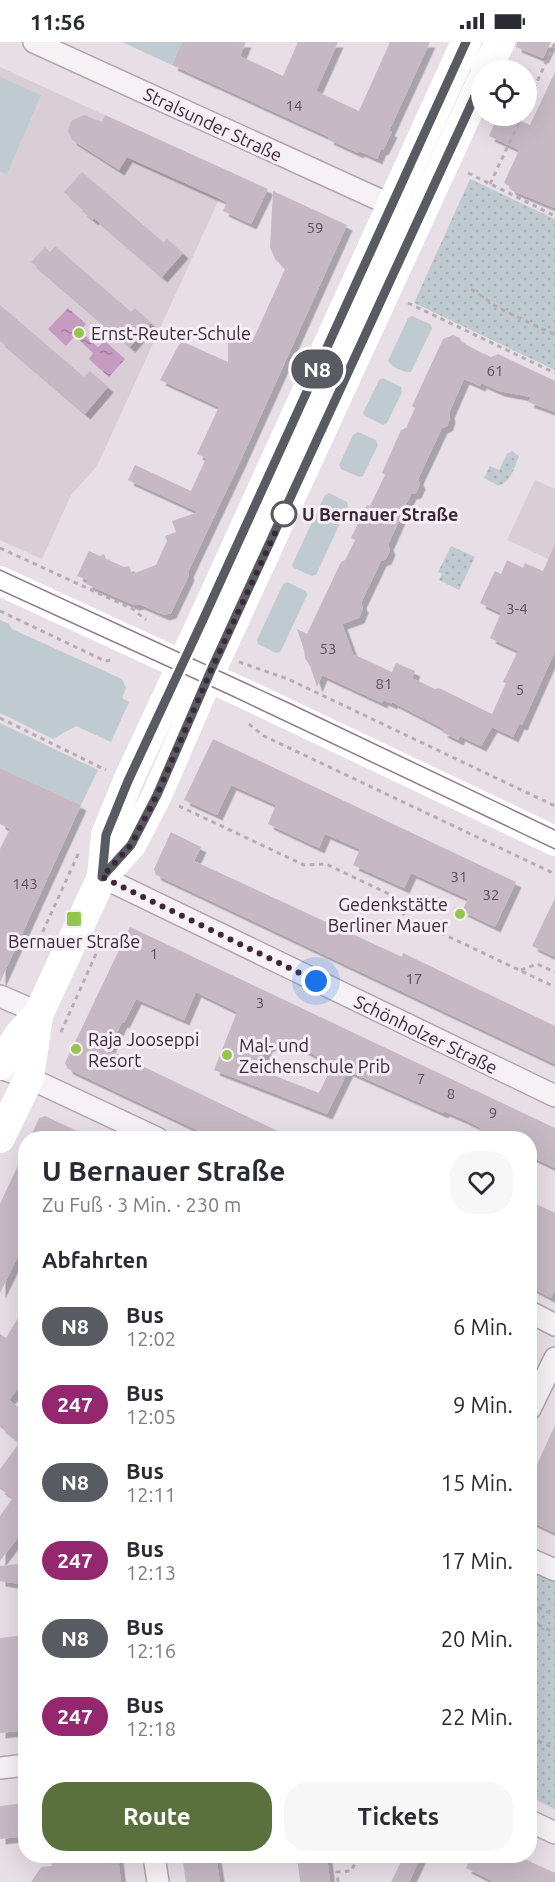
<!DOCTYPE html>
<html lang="de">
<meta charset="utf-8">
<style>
body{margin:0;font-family:Ubuntu,sans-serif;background:#f7f7f7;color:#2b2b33;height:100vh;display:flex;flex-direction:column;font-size:22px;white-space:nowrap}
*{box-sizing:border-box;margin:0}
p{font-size:20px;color:#7c7c81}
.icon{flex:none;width:33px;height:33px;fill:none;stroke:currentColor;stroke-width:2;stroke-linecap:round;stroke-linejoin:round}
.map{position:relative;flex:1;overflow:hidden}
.drawer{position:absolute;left:18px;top:1089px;width:519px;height:732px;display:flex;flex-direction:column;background:#fff;border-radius:24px;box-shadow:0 6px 24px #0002}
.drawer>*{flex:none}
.badge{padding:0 12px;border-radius:20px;font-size:21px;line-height:39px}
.fabs{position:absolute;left:471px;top:18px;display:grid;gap:12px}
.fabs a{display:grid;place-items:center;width:66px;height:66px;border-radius:50%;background:#fff;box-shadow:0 6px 24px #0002;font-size:30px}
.you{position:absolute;width:30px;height:30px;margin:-15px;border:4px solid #fff;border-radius:50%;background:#1a73e8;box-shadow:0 0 0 9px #1a73e833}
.map>.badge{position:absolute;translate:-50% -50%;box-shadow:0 0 0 3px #fff}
h2{padding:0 24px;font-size:22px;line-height:54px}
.round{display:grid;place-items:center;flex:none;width:63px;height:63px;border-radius:24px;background:#f7f7f7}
.summary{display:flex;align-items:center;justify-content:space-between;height:102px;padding:0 24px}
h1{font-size:28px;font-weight:700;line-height:45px}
.cta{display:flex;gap:12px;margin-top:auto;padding:12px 24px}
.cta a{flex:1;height:69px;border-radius:24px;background:#5a713d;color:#fff;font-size:24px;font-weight:700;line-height:69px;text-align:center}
.cta a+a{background:#f7f7f7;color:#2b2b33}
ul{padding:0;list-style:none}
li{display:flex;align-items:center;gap:18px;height:78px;padding:0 24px}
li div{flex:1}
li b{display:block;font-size:22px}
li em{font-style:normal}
li .badge{min-width:66px;font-weight:700;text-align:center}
.status{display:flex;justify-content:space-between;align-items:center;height:42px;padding:0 30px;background:#fff;direction:ltr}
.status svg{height:16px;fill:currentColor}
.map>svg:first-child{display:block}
.built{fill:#d9cdd6}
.green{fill:#c0cbd1}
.park{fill:url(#park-dots)}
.water{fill:url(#water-ripples)}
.building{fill:#c7b9c4;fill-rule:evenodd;filter:url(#shadow)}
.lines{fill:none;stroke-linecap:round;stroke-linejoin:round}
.minor-casing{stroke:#b1a4af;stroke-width:24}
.path{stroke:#b7adb5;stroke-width:3;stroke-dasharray:4.5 4.5;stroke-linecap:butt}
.minor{stroke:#f6f1f5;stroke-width:21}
.secondary{stroke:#fff;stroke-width:30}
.tram{stroke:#90798c;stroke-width:1.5}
.line-casing{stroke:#fff;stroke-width:14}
.line{stroke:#595b62;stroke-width:9}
.walk{stroke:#3d2839;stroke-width:6;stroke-dasharray:0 10.8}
.poi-dot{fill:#93c64a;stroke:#f5eef4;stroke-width:2}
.stop-dot{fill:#fff;stroke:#595b62;stroke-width:3}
.labels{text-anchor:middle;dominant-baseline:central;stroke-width:6;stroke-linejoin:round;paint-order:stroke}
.number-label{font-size:15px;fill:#604c5c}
.street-label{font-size:18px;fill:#3d2839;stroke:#f5eef4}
.poi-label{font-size:18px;fill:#3d2839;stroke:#f5eef4;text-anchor:start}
.stop-label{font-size:18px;font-weight:bold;fill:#3d2839;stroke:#f5eef4;text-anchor:start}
</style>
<div class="status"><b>11:56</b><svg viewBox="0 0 49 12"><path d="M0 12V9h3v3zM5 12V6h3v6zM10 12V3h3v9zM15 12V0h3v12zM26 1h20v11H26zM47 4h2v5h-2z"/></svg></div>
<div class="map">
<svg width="555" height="1840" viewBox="0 0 555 1840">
<defs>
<pattern id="park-dots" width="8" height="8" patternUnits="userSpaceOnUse" patternTransform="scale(1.5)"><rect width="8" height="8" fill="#c0cbd1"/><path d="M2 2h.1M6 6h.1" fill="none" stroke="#a6aeb4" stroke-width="1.8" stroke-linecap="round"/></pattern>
<pattern id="water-ripples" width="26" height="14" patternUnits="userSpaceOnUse" patternTransform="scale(1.5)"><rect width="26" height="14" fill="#c59bc2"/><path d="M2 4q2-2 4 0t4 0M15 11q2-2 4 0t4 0" fill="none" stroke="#a17e9f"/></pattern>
<filter id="shadow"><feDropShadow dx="5.5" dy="5.5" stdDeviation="0" flood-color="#0004"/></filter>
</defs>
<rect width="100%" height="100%" fill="#e7dee6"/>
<path class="built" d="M0 25 231 131 97 424 71 453 42 517 0 498Z
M535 438 555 447V520L507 498Z"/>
<path class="green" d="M122 0H182L172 23Z
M0 35 41 53 7 132 0 129Z
M412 274 430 282 432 286 411 330C404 331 392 325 388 319L408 276Z
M383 336 401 345 402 350 387 381 383 383 365 374 363 371 379 338Z
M358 390 376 398 378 403 363 434 359 435 341 427 339 423 353 393Z
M329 451 347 460 348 464 316 533 312 534 294 526 292 523 325 453Z
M287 540 306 549 307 553 281 609 276 611 258 602 257 598 283 542Z
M0 578 9 582 12 587 122 637 126 646 122 656 129 660 111 700 76 684 53 697 0 671Z
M0 681 98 728 81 763 0 726Z"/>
<path class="park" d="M470 137 555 177V328L414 261Z
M512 409 519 414C514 425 512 439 499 444L484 436 490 424 499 428 507 412Z
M451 504 475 515 459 548 439 538 442 532 438 530Z
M530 1525 555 1537V1767L530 1755Z"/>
<path class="water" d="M68 266 86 282 80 289 98 305 105 299 125 317 109 335 89 317 93 311 75 294 66 304 48 287Z"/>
<path class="building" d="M182 0H246L240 14 283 34 298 0H338L316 49 359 69 390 0H430L389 89 392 90 383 108 381 107 377 117 359 109 358 111 328 97 329 95 172 23Z
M517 0H551L543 16 516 5Z
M555 30V166L511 148 509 144 504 141 519 108 489 94 498 74H510L530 83Z
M84 73 102 80 105 73 268 147 251 182 223 169 227 160 127 115 119 128 72 98 68 89 71 79Z
M82 130 164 201 167 197 183 211 162 235 94 176 93 178 82 169 83 167 64 150Z
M273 149 347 183 240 420 188 530 189 533 171 571 164 573 139 562 134 563 111 553 86 542 88 538 77 534 89 509 100 514 104 512 106 517 124 525 129 524 132 532 156 523 167 499 165 494 176 490 172 479 198 470 128 438 135 423 191 449 206 416 197 412 219 365 160 338 181 299 228 320V301L232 291 252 300 285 227 275 217 270 205Z
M55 204 131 270 135 266 151 281 130 305 31 220 45 205 50 210Z
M0 263 84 335 90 329 108 345 85 372 0 299Z
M453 293 460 296 461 300 480 310 491 315 498 312 555 339V370L528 360 531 355 499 349 481 341 480 344 464 337 449 371 450 376 447 384 442 386 418 437 420 442 416 451 411 452 388 503 390 508 386 517 381 519 361 561 363 566 359 576 342 582 353 612 392 630 396 621 415 629 412 636 435 647 439 646 492 672 506 641 503 640 518 609 490 596 501 571 480 561 495 529 501 532 507 518 523 526 525 521 543 529 555 502V609L522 683 519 682 513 695 492 685 481 704 460 694 458 698 442 690 444 687 392 660V662L383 658 382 661 322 633 317 645 310 624 305 616 304 608 297 587 307 592 341 520 345 518 355 498 351 496 367 463 370 464 385 433 382 431 401 388 406 386 415 366 412 364 443 297Z
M213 697 516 840 495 885 462 869 468 857 411 831 404 846 353 823 360 807 325 792 319 806 268 782 276 763 231 743 217 773 184 758Z
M0 726 81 763 0 940V807L10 787 0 782Z
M171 790 201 805 194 819 402 915 403 911 555 984V1022L156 833 154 827Z
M555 856V915L532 904Z
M130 885 555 1086V1126L530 1114V1096H494L479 1089 481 1086 463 1077 444 1069 443 1071 348 1029 327 1072 214 1028 237 970 196 950 184 978 136 957 124 981 122 980 109 1008 292 1096H214L68 1027 65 1021ZM283 998 333 1022 319 1051 257 1027 267 1005Z
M45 1074 92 1096H30L39 1076Z
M26 1106V1198L0 1251V1162Z
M530 1159 555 1171V1248L551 1256 530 1245Z
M26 1263V1336L9 1358 26 1371V1485L0 1519V1474L13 1456 0 1447V1427L20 1400 0 1385V1292L6 1296Z
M555 1383V1491L530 1479V1438Z
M19 1522 18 1524H26V1543L0 1539V1524Z
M26 1593V1688L0 1691V1596Z
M26 1761V1794L0 1797V1764Z
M50 1814H118L121 1840H31L41 1825 52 1824Z
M182 1814H216L220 1840H186Z
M297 1814H327L330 1840H300Z
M404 1814H421L409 1840H391Z
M471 1814H518L555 1831V1840H494L466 1826Z"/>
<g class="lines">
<g class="minor-casing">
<path id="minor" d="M34 0 391 163
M102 835 555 1054
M0 954 39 971
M0 1026 29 1036 157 1096
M530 1270 555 1283
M530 1367 555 1316
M530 1517 555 1528
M0 1726 26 1723
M530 1779 555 1791
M154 1814 158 1840"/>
</g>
<path class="path" d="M526 63 555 1
M468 131 555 174
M490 142 522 74
M471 247 499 266 555 293
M408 261 555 331
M0 506 133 567 146 578
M0 569 105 619 113 618
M239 620 288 637 555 764
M0 676 106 728
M249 682 264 694 555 832
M179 764 304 823 326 822 391 853 405 874 555 945
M43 906 39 898 80 808
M521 928 537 922 555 930
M61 990 104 894 103 892
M530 1561 555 1574
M530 1583 535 1581 555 1591
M530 1695 551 1705 555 1704
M338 1840 337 1830 351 1829 359 1814"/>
<use href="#minor" class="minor"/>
<path class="secondary" d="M486 28 500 0
M0 539 243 651 555 799
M102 835 106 793 128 739 202 580 466 0
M0 1023 19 993 39 971 102 835 131 803 157 753 212 626 482 39
M0 1096 29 1036 38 974"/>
<path class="tram" d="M0 528 291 662 555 788
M0 548 228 652 555 807"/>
</g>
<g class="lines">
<g class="line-casing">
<path id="line" d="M466 0 202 580 128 739 106 793 102 835 131 803 157 753 212 626 482 39"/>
</g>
<use href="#line" class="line"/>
<path class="walk" d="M284 472 212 626 157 753 131 803 102 835 316 939"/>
</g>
<g class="poi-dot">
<circle cx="79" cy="291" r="6"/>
<circle cx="460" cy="872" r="6"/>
<rect x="66" y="869" width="16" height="16" rx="3"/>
<circle cx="76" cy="1007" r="6"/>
<circle cx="227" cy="1013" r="6"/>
</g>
<circle class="stop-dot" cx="284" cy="472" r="12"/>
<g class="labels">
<g class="number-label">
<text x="294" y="63">14</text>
<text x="315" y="185">59</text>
<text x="495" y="328">61</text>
<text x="517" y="566">3-4</text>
<text x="328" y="606">53</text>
<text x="384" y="641">81</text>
<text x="520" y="647">5</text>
<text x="459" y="834">31</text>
<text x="25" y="841">143</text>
<text x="491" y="852">32</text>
<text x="154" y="911">1</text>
<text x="414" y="936">17</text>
<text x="260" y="960">3</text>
<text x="421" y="1036">7</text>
<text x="451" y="1051">8</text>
<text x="493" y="1070">9</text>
</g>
<g class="street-label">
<text transform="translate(213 82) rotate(25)">Stralsunder Straße</text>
<text transform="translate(426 992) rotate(26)">Schönholzer Straße</text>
</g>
<g class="poi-label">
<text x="91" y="291">Ernst-Reuter-Schule</text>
<text x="448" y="862" text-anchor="end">Gedenkstätte<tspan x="448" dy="21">Berliner Mauer</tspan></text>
<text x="74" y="899" text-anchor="middle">Bernauer Straße</text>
<text x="88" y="997">Raja Jooseppi<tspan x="88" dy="21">Resort</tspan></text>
<text x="239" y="1003">Mal- und<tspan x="239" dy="21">Zeichenschule Prib</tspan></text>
</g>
<g class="stop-label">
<text x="302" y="472">U Bernauer Straße</text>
</g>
</g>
</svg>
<div class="fabs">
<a><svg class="icon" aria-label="locate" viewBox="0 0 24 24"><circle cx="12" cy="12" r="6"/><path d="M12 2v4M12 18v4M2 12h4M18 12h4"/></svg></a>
</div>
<div class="you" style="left:316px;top:939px"></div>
<b class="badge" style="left:317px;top:327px;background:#595b62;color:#fff">N8</b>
<section class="drawer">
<div class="summary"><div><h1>U Bernauer Straße</h1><p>Zu Fuß · 3 Min. · 230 m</p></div><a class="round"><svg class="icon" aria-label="heart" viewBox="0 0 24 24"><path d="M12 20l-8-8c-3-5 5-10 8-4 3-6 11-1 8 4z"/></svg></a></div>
<h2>Abfahrten</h2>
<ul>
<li><span class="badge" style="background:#595b62;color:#fff">N8</span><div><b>Bus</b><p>12:02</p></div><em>6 Min.</em></li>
<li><span class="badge" style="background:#95276e;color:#fff">247</span><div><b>Bus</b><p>12:05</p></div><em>9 Min.</em></li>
<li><span class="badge" style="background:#595b62;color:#fff">N8</span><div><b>Bus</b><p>12:11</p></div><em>15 Min.</em></li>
<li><span class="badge" style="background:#95276e;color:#fff">247</span><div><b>Bus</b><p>12:13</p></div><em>17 Min.</em></li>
<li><span class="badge" style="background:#595b62;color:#fff">N8</span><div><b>Bus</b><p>12:16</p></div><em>20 Min.</em></li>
<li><span class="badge" style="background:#95276e;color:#fff">247</span><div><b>Bus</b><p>12:18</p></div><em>22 Min.</em></li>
</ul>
<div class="cta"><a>Route</a><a>Tickets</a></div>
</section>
</div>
